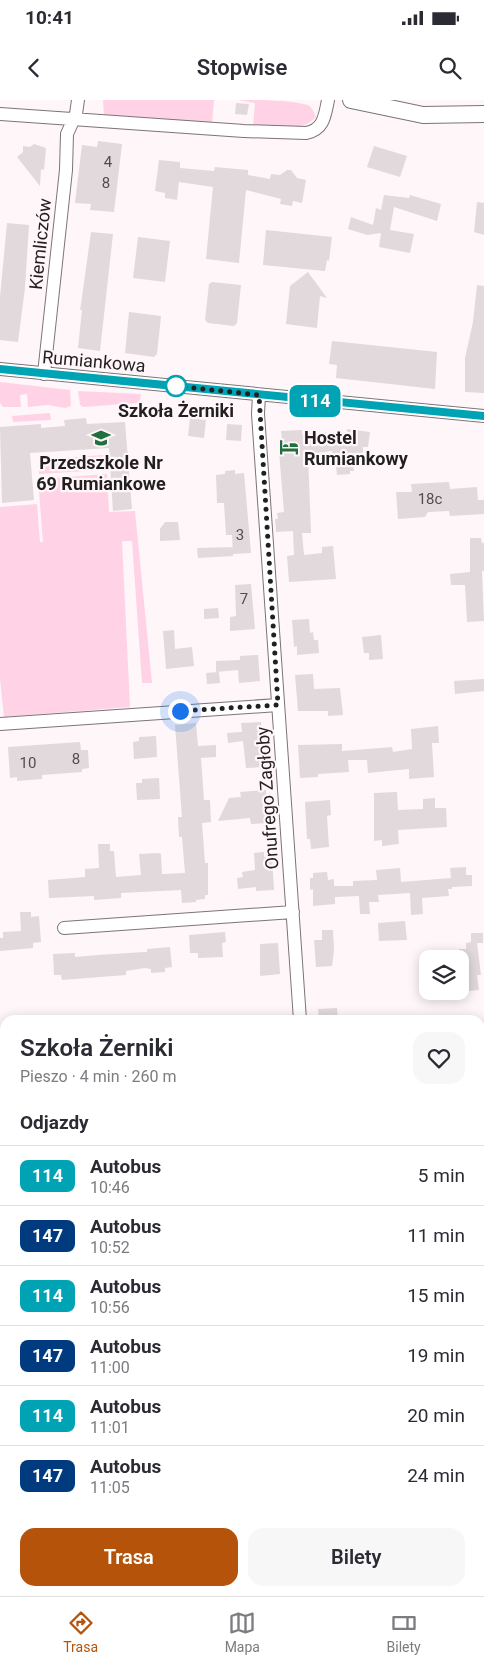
<!DOCTYPE html>
<html lang="pl">
<meta charset="utf-8">
<style>
body{margin:0;font-family:Roboto,sans-serif;background:#f7f7f7;color:#2b2b33;height:100vh;display:flex;flex-direction:column;font-size:19px;white-space:nowrap}
*{box-sizing:border-box;margin:0}
p{font-size:16px;color:#7c7c81}
.icon{flex:none;width:28px;height:28px;fill:none;stroke:currentColor;stroke-width:2;stroke-linecap:round;stroke-linejoin:round}
.map{position:relative;flex:1;overflow:hidden}
.side{position:absolute;left:0px;top:915px;width:485px;height:581px;display:flex;flex-direction:column;background:#fff;border-radius:15px 15px 0 0;box-shadow:0 2px 12px #0003}
.side>*{flex:none}
.badge{padding:0 10px;border-radius:8px;font-size:18px;line-height:32px}
.controls{position:absolute;left:419px;top:850px;display:grid;gap:10px}
.controls a{display:grid;place-items:center;width:50px;height:50px;border-radius:10px;background:#fff;box-shadow:0 2px 12px #0003;font-size:25px}
.you{position:absolute;width:25px;height:25px;margin:-12px;border:4px solid #fff;border-radius:50%;background:#1a73e8;box-shadow:0 0 0 8px #1a73e833}
.map>.badge{position:absolute;translate:-50% -50%;box-shadow:0 0 0 2px #fff}
h2{padding:0 20px;font-size:19px;line-height:45px}
.round{display:grid;place-items:center;flex:none;width:52px;height:52px;border-radius:15px;background:#f7f7f7}
.overview{display:flex;align-items:center;justify-content:space-between;height:85px;padding:0 20px}
h1{font-size:24px;font-weight:600;line-height:38px}
.action{display:flex;gap:10px;margin-top:auto;padding:10px 20px}
.action a{flex:1;height:58px;border-radius:15px;background:#b45309;color:#fff;font-size:20px;font-weight:600;line-height:58px;text-align:center}
.action a+a{background:#f7f7f7;color:#2b2b33}
ul{padding:0;list-style:none}
li{display:flex;align-items:center;gap:15px;height:60px;padding:0 20px;border-top:1px solid #e1e1e2}
li div{flex:1}
li b{display:block;font-size:19px}
li em{font-style:normal}
li .badge{min-width:55px;font-weight:700;text-align:center}
.status{display:flex;justify-content:space-between;align-items:center;height:35px;padding:0 25px;background:#fff;direction:ltr}
.status svg{height:14px;fill:currentColor}
header{display:flex;justify-content:space-between;align-items:center;height:65px;padding:0 20px;background:#fff;font-size:22px;font-weight:600}
.menu{display:flex;justify-content:space-around;align-items:center;height:70px;border-top:1px solid #e1e1e2;background:#fff;font-size:14px;color:#7c7c81}
.menu a{display:grid;justify-items:center;gap:2px}
.menu .current{color:#b45309}
.map>svg:first-child{display:block}
.green{fill:#ffd3e5}
.building{fill:#e1d9dc}
.lines{fill:none;stroke-linecap:round;stroke-linejoin:round}
.minor-casing{stroke:#7b7477;stroke-width:14}
.tertiary-casing{stroke:#7b7477;stroke-width:18}
.minor{stroke:#fff;stroke-width:12}
.tertiary{stroke:#fff;stroke-width:16}
.line-casing{stroke:#fff;stroke-width:11}
.line{stroke:#00a3b4;stroke-width:8}
.walk{stroke:#221f20;stroke-width:5;stroke-dasharray:0 9}
.stop-dot{fill:#fff;stroke:#00a3b4;stroke-width:2.5}
.labels{text-anchor:middle;dominant-baseline:central;stroke-width:4.5;stroke-linejoin:round;paint-order:stroke}
.number-label{font-size:15px;fill:#524e4f}
.street-label{font-size:18px;fill:#221f20;stroke:#fef6f9}
.stop-label{font-size:18px;font-weight:bold;fill:#221f20;stroke:#fef6f9}
.poi-label{font-size:18px;font-weight:bold;fill:#221f20;stroke:#fef6f9;text-anchor:start}
</style>
<div class="status"><b>10:41</b><svg viewBox="0 0 49 12"><path d="M0 12V9h3v3zM5 12V6h3v6zM10 12V3h3v9zM15 12V0h3v12zM26 1h20v11H26zM47 4h2v5h-2z"/></svg></div>
<header><svg class="icon" aria-label="back" viewBox="0 0 24 24"><path d="M15 5l-7 7 7 7"/></svg>Stopwise<svg class="icon" aria-label="search" viewBox="0 0 24 24"><circle cx="10" cy="10" r="6"/><path d="M15 15l6 6"/></svg></header>
<div class="map">
<svg width="484" height="1496" viewBox="0 0 484 1496">
<rect width="100%" height="100%" fill="#fef6f9"/>
<path class="green" d="M103 0H214L212 24 104 16Z
M238 0C258 0 289 0 308 5 313 8 314 13 316 17 303 33 272 27 253 27L255 3Z
M0 282 70 290 71 306 65 308 48 305 28 307 27 294 20 295 21 307H3L0 303Z
M78 291 141 294 140 300 137 303 83 307 80 305Z
M50 313 51 320 13 322 12 316Z
M103 355V370L39 374 38 360Z
M107 374 109 412 135 411 152 583H142L132 441H122L130 607 4 617 0 579V407L37 404 40 442H43L38 379Z"/>
<path class="building" d="M236 3 249 4 247 15 235 14Z
M98 41 122 44 114 112 90 110 91 104 75 103 82 45 97 47Z
M34 44 46 48 44 70 41 69 40 86 17 57 23 52V46L30 47Z
M374 46 407 56 400 77 367 67Z
M159 60 180 62V68L214 71 215 67 248 70V75L270 79 271 74 280 75 287 70H291L297 78 306 80 302 103 293 101 292 106 280 104 281 99 246 90 239 163 206 159 213 87 179 82 177 100 165 98V93L155 91Z
M384 95 409 98 410 95 441 104 437 121 394 107 390 130 414 134 410 153 379 147 381 133 367 135 348 129 351 117 373 125 376 108 381 110Z
M477 102 484 103V135L474 132Z
M7 123 29 125 25 188 18 242 0 240V197Z
M266 130 332 137 329 161 327 160 325 171 263 165Z
M91 132 113 134 100 251 78 248 82 210H80L81 204Z
M138 137 170 141 165 182 133 178Z
M308 172 327 198 320 196 317 228 286 224 290 186Z
M212 182 241 185 237 223 234 226 208 223 205 220 209 184Z
M477 185 484 186V293L465 292V258L473 222Z
M129 212 161 216 157 254 154 257 125 253Z
M332 241 437 252 435 289 336 278 337 265 329 264Z
M86 318 87 324 125 322 132 409 113 411 109 348 30 353 34 400 2 403 0 327 41 324V328L65 326 64 320Z
M190 318 206 320 204 338 188 336Z
M227 324 242 325 241 341 226 340Z
M347 329 370 332 368 347H363V354L352 353 354 371H350V374L337 375 336 366H333L332 351 308 354 311 433H302L304 455 322 453V447L333 446 336 479 289 482 287 456 294 455 293 431 276 432 275 419H278L277 413 284 412 278 340H282L281 331 302 330V334L326 332V335L347 332Z
M235 370V374L244 373 251 453 233 454 232 435H226L224 403H217L216 375 225 374V371Z
M449 382 450 389 477 387 478 400H484V414L450 416 449 411 428 412 425 417 398 419 396 392H412L411 384Z
M165 422H178L180 440 160 441V429Z
M470 438H481L482 443H484V471H482L484 521 467 522 465 485H451L450 474 470 472Z
M233 447V456L198 458 197 448Z
M251 484 255 529 230 531V517L236 516 235 485Z
M218 508 219 518 204 519V509Z
M309 519 310 533 313 532 314 540H318L319 553 297 555V546L294 547 292 520Z
M174 530 175 549 192 547 194 566 166 569 163 531Z
M381 535 383 559 369 560V553H364L362 537Z
M258 555 260 581 239 583 238 570 216 572V561L240 560V556Z
M219 572 220 583 207 584 206 573Z
M313 574 314 589 340 588 343 615 328 616V611H298L295 575Z
M484 579V591L455 594 454 581Z
M261 622 265 667 246 668 243 641 228 643 227 633 242 632 241 623Z
M196 623 198 646 216 645V657L201 658 204 700H210L211 722 202 723 205 763H208V795H205V799L196 800V802L182 803 181 790 121 793V798L94 800V796L49 798 48 780 85 777V769L99 768 98 744H110V751H114L116 777 141 775 139 754 159 753 161 754 162 774 185 773 182 737H179L178 717H182L175 625Z
M438 626 439 643H432L434 677 409 679V669L368 673 367 660H348L349 672 318 674V677L300 678 298 645 342 644V651L392 647 393 652 412 649 411 629Z
M156 636 157 657 134 659 133 642 139 641V637Z
M80 642 81 650H88L89 668 82 669V672L42 675V679L17 681V677L10 678 8 647Z
M159 678 160 699 137 700 136 683H142V679Z
M266 690 268 723 251 724 250 718 218 721 229 698 241 697 240 692Z
M397 692 398 710 423 709V699L435 698V708H446L447 727 398 730 399 744 382 746V740L374 741V693Z
M330 700 331 715 327 716 329 747 311 749 310 739H307L305 702Z
M264 752V757L272 756 274 790 256 791V787L238 789 237 778 243 777 242 772 255 770 254 753Z
M466 767V775H472V786L452 787V789H448L449 796 422 798 423 814 411 815 410 793 378 795 379 802H369L370 814H360L359 796 335 797V804L313 806V789L310 790V778H313V773L327 772 328 780 334 779V786H353V781L377 780 376 770 400 768 401 782 451 778 450 768Z
M20 812H31V817L39 816 41 842 33 843V848L0 851V838H3V832L21 831Z
M405 821 407 840 379 841 378 823Z
M322 830H333L334 850 332 866 316 867 314 840H322Z
M225 832 226 842 222 843 223 857 198 858V853H190L189 835Z
M471 833H483V843H477L481 875H477L479 890 469 891V890H463L460 878 459 849H466V843L471 842Z
M278 843 280 874 260 876V844Z
M170 847 172 867 165 868V872L151 873V869L145 868 126 871V875L62 880 61 875H54L53 854 75 853V857L98 855 144 852H147V849Z
M337 908 338 920H319L318 909Z"/>
<g class="lines">
<g class="minor-casing">
<path id="minor" d="M0 14 244 31 306 33C324 30 325 15 328 0
M0 269 484 316
M44 274 66 70 67 34 76 14 78 0
M259 295 258 314 300 920
M0 624 278 605
M64 828 293 812
M0 1031 5 1030
M480 1148H484
M0 1181H5
M480 1282 484 1283
M0 1319 5 1318
M341 1491 342 1496"/>
</g>
<g class="tertiary-casing">
<path id="tertiary" d="M351 0 423 15 484 14"/>
</g>
<use href="#minor" class="minor"/>
<use href="#tertiary" class="tertiary"/>
</g>
<g class="lines">
<g class="line-casing">
<path id="line" d="M0 269 484 316"/>
</g>
<use href="#line" class="line"/>
<path class="walk" d="M176 286 259 295 278 605 180 611"/>
</g>
<defs>
<g id="school-bare" transform="scale(1.5)"><path d="M0-5L7-2L0 1L-7-2ZM-4 1L0 2.5L4 1V4Q0 6-4 4Z" fill="#206f3f" stroke="#fef6f9" stroke-width="2.5" paint-order="stroke"/></g>
<g id="hotel-bare" transform="scale(1.5)"><path d="M-6-4.5h1.5V1H6V5H4.5V3h-9V5H-6ZM-4 0a1.8 1.8 0 1 1 3.6 0ZM.5 0V-2.5h3Q6-2.5 6 0Z" fill="#206f3f" stroke="#fef6f9" stroke-width="2.5" paint-order="stroke"/></g>
</defs>
<g fill-rule="evenodd">
<use href="#school-bare" x="101" y="338"/>
<use href="#hotel-bare" x="289" y="347"/>
</g>
<circle class="stop-dot" cx="176" cy="286" r="10"/>
<g class="labels">
<g class="number-label">
<text x="108" y="62">4</text>
<text x="106" y="83">8</text>
<text x="430" y="399">18c</text>
<text x="240" y="435">3</text>
<text x="244" y="499">7</text>
<text x="76" y="659">8</text>
<text x="28" y="663">10</text>
</g>
<g class="street-label">
<text transform="translate(40 144) rotate(-84)">Kiemliczów</text>
<text transform="translate(94 261) rotate(5)">Rumiankowa</text>
<text transform="translate(267 698) rotate(-94)">Onufrego Zagłoby</text>
</g>
<g class="stop-label">
<text x="176" y="310">Szkoła Żerniki</text>
</g>
<g class="poi-label">
<text x="304" y="337">Hostel<tspan x="304" dy="21">Rumiankowy</tspan></text>
<text x="101" y="362" text-anchor="middle">Przedszkole Nr<tspan x="101" dy="21">69 Rumiankowe</tspan></text>
</g>
</g>
</svg>
<div class="controls">
<a><svg class="icon" aria-label="layers" viewBox="0 0 24 24"><path d="M12 4l9 5-9 5-9-5zM3 14l9 5 9-5"/></svg></a>
</div>
<div class="you" style="left:180px;top:611px"></div>
<b class="badge" style="left:315px;top:301px;background:#00a3b4;color:#fff">114</b>
<section class="side">
<div class="overview"><div><h1>Szkoła Żerniki</h1><p>Pieszo · 4 min · 260 m</p></div><a class="round"><svg class="icon" aria-label="heart" viewBox="0 0 24 24"><path d="M12 20l-8-8c-3-5 5-10 8-4 3-6 11-1 8 4z"/></svg></a></div>
<h2>Odjazdy</h2>
<ul>
<li><span class="badge" style="background:#00a3b4;color:#fff">114</span><div><b>Autobus</b><p>10:46</p></div><em>5 min</em></li>
<li><span class="badge" style="background:#003b80;color:#fff">147</span><div><b>Autobus</b><p>10:52</p></div><em>11 min</em></li>
<li><span class="badge" style="background:#00a3b4;color:#fff">114</span><div><b>Autobus</b><p>10:56</p></div><em>15 min</em></li>
<li><span class="badge" style="background:#003b80;color:#fff">147</span><div><b>Autobus</b><p>11:00</p></div><em>19 min</em></li>
<li><span class="badge" style="background:#00a3b4;color:#fff">114</span><div><b>Autobus</b><p>11:01</p></div><em>20 min</em></li>
<li><span class="badge" style="background:#003b80;color:#fff">147</span><div><b>Autobus</b><p>11:05</p></div><em>24 min</em></li>
</ul>
<div class="action"><a>Trasa</a><a>Bilety</a></div>
</section>
</div>
<nav class="menu">
<a class="current"><svg class="icon" aria-label="directions" viewBox="0 0 24 24"><path d="M12 3l9 9-9 9-9-9zM9 14v-3h6M13 9l2 2-2 2"/></svg>Trasa</a>
<a><svg class="icon" aria-label="map" viewBox="0 0 24 24"><path d="M3 6l6-2 6 2 6-2v14l-6 2-6-2-6 2zM9 4v14M15 6v14"/></svg>Mapa</a>
<a><svg class="icon" aria-label="tickets" viewBox="0 0 24 24"><path d="M3 7h18v10H3zM15 7v10"/></svg>Bilety</a>
</nav>
